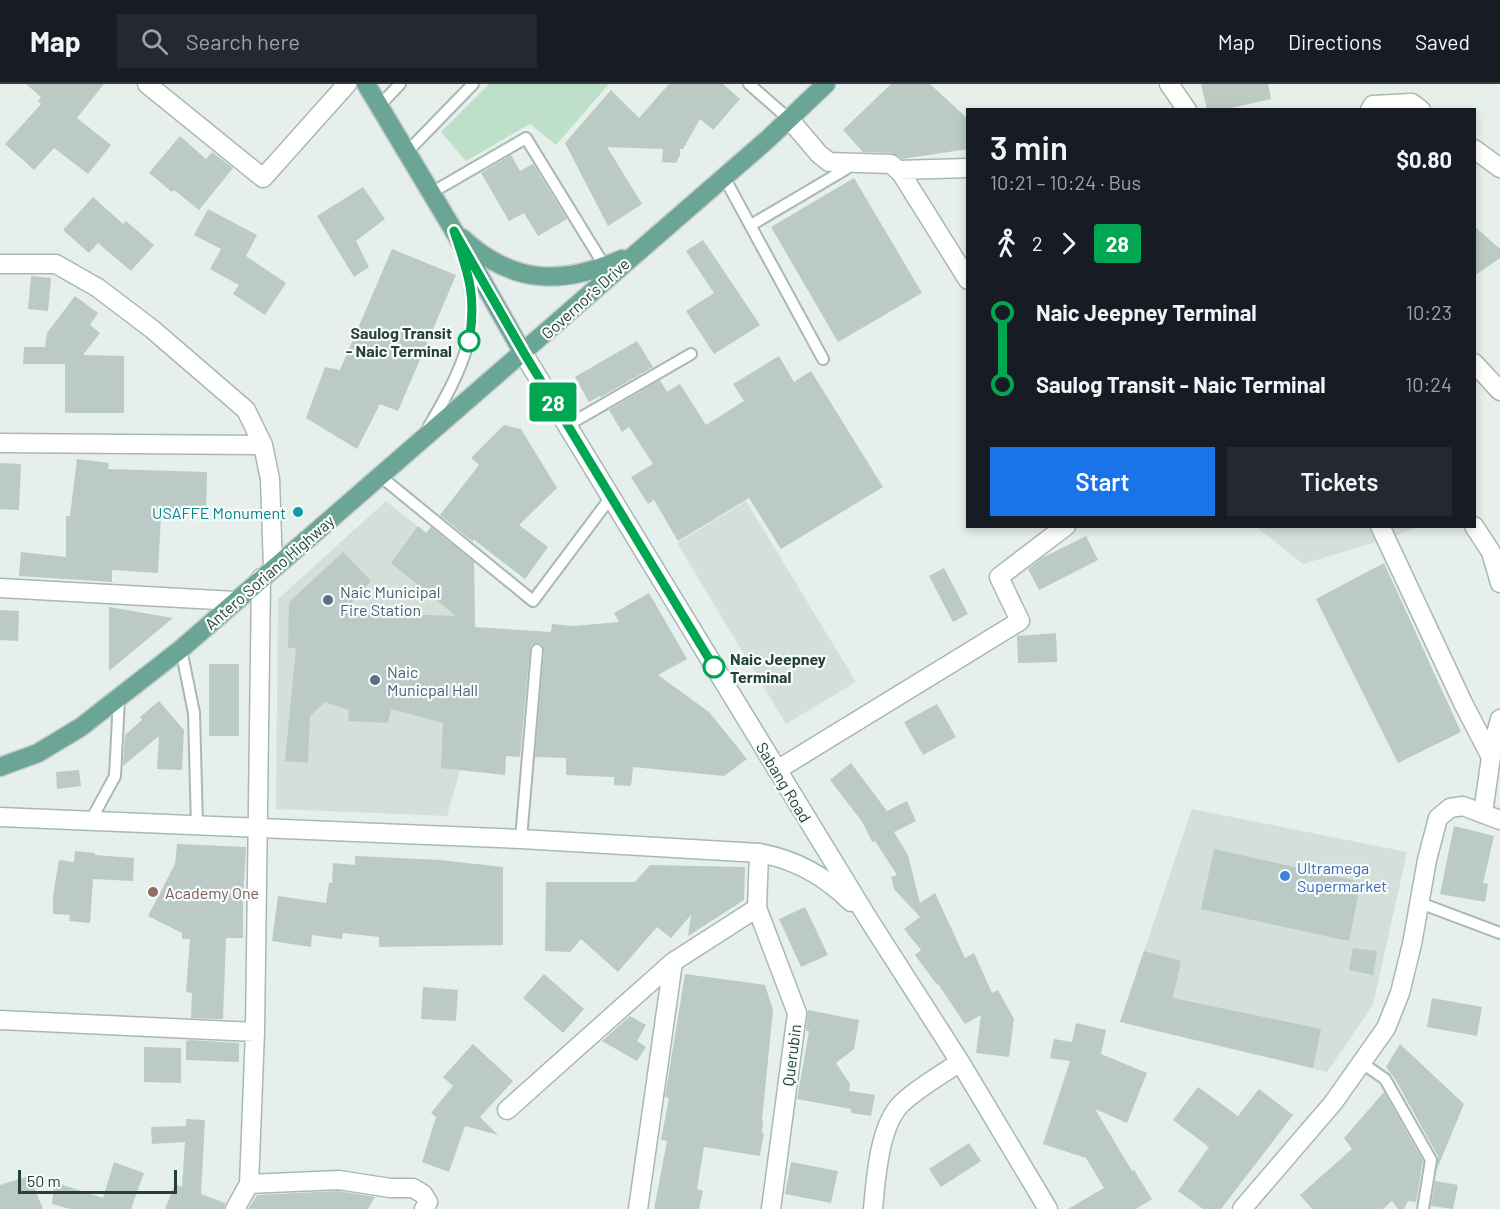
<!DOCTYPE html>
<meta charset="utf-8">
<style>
body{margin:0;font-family:Barlow,sans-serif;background:#242831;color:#f1f3f6;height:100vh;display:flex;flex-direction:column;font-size:22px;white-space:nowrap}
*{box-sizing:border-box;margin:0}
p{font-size:20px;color:#9ea1a6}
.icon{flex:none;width:33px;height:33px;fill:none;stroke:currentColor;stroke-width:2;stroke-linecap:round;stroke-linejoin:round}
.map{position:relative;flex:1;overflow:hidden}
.drawer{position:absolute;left:966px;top:24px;width:510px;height:420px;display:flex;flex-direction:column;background:#171b24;border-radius:0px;box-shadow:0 3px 9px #0003}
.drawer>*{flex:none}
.badge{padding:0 12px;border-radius:4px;font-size:21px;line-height:39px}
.scale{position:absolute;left:18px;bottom:15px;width:159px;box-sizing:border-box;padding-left:6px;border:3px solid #24423a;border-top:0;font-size:16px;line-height:21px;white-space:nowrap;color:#24423a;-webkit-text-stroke:4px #f7fbf9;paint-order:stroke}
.map>.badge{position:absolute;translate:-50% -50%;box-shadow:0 0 0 3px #fff}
.legs{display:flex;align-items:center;gap:9px;height:66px;padding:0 24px;font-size:20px}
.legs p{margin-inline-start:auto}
.head{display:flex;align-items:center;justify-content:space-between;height:102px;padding:0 24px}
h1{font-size:33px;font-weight:600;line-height:45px}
.action{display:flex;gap:12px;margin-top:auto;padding:12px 24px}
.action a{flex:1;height:69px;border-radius:0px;background:#1a73e8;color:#fff;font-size:24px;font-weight:600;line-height:69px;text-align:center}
.action a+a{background:#242831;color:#f1f3f6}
ul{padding:0 24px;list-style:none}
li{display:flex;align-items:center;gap:21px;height:72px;font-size:22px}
li i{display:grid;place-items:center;width:9px;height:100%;margin:0 8px;background:currentColor}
li i::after{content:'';width:15px;height:15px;margin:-8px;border:4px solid;border-radius:50%;background:#171b24}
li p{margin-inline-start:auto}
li:first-child i{background:linear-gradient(#0000 50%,currentColor 0)}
li:last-child i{background:linear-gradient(currentColor 50%,#0000 0)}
header{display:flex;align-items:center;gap:36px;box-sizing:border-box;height:84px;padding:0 30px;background:#171b24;border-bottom:2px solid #363941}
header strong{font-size:28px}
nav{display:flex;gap:33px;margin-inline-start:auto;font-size:21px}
.search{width:420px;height:54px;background:#242831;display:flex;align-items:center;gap:15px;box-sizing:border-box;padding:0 21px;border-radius:0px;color:#9ea1a6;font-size:22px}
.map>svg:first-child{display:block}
.built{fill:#d4dfda}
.green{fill:#bfe0c8}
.building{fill:#bbcac4}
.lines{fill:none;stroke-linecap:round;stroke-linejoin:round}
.service-casing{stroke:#a8b8b2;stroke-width:14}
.minor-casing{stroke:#a8b8b2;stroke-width:21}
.tertiary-casing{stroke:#a8b8b2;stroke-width:21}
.secondary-casing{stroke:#a4bbb3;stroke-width:21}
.primary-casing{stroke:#c2cac8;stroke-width:21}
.service{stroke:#fff;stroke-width:10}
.minor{stroke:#fff;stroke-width:18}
.tertiary{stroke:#fff;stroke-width:18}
.secondary{stroke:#fff;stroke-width:18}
.primary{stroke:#6aa596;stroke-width:18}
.line-1-casing{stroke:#fff;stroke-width:14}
.line-1{stroke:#00a651;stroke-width:9}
.stop-1-dot{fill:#fff;stroke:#00a651;stroke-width:3}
.culture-dot{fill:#0f9aa8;stroke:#f7fbf9;stroke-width:2}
.service-dot{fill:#5c6f8a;stroke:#f7fbf9;stroke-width:2}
.shop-dot{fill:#3f7fe0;stroke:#f7fbf9;stroke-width:2}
.education-dot{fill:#8d6e63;stroke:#f7fbf9;stroke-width:2}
.labels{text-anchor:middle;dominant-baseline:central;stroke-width:4.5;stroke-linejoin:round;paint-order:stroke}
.street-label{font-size:16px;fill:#24423a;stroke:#f7fbf9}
.stop-label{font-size:16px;font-weight:bold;fill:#24423a;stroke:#f7fbf9;text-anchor:end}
.culture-label{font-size:16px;fill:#0d838f;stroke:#f7fbf9;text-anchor:end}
.service-label{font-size:16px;fill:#4e5e75;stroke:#f7fbf9;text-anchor:start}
.shop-label{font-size:16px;fill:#366cbe;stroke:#f7fbf9;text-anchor:start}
.education-label{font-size:16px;fill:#785e54;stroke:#f7fbf9;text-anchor:start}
</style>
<header>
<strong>Map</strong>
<div class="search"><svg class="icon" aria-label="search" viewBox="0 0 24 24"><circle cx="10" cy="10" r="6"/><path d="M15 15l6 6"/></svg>Search here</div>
<nav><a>Map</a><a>Directions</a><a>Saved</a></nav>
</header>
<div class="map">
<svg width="1500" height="1125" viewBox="0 0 1500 1125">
<rect width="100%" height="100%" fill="#e6efeb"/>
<path class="built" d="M386 417 474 488 475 543 474 637 447 732 276 725 278 515Z
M746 417 856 598 786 640 677 459Z
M1256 443H1419L1386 455 1303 480Z
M1192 725 1407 768 1373 921 1327 988 1120 938Z"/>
<path class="green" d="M489 0H609L556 61 530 40 466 77 441 48Z"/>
<path class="building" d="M26 0H104L77 34 111 61 88 90 54 64 34 86 5 60 41 20 38 17 41 13Z
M669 0H723L740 15 713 46 700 35 683 65H680V71L676 79 662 78 663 65 607 63 642 120 608 142 565 59 611 6 639 34Z
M891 0H930L968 35V65L902 75 891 69 863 68 843 46Z
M1201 0H1268L1271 15 1222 26H1207Z
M180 52 206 75 212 68 233 84 199 126 174 106 172 108 149 89Z
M511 71 520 87 533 80 567 135 538 152 524 129 509 137 481 89Z
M854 94 922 209 838 258 771 143Z
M363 103 385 135 356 157 369 183 354 193 317 132Z
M93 113 123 140 126 137 154 161 131 187 98 159 89 169 63 146Z
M208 125 257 151 246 172 286 199 265 231 233 210 239 201 210 185 221 165 194 151Z
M1474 142 1500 165V174L1474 192Z
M703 156 760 241 714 270 686 227 714 209 686 167Z
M392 165 456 191 398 327 380 320 357 365 306 334 325 283 340 286Z
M31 192 51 194 48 227 28 225Z
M75 212 98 229 90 241 100 249 83 271 124 272V329H65V280H23L24 263H45L47 249Z
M637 257 653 283 601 313 600 312 589 318 575 293Z
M779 272 794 298 811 287 883 403 781 465 749 414 678 457 654 416 648 420 631 393 653 380 629 343 622 348 609 326 660 296 667 308 680 300 706 341 744 317 733 300Z
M504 341 521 345 557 404 519 441 548 463 525 495 473 455V458L440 431 479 381 471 374Z
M77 375 109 379 108 385 207 388 206 432 161 431 158 489 112 486V498L19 492 21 468 66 473V432H70Z
M0 379 21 380 19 426 0 425Z
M418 442 426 449 431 443 474 478 475 543 551 548 552 540 574 542 619 538 614 529 649 509 687 575 658 591 709 628 747 675 724 692 633 683 631 702 614 701V693L566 691V674L535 673 544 567 542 560 537 559 531 561 530 565 520 673 506 672 505 691 441 684 443 639 391 625 388 639 348 637 349 626 325 618 310 632 308 679 285 677 296 564H288L289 518 343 468 371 497 343 528 456 532 391 479Z
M1086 452 1098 476 1039 506 1028 485 1042 474Z
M1384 479 1461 648 1398 679 1316 515Z
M944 484 968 530 953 538 929 492Z
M109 523 173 534 109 587Z
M0 526 19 527 18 557 0 556Z
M1056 549 1057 578 1018 579 1017 552Z
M209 580H239V652H209Z
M159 617 184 646 182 686 157 685 159 652 123 682 125 651 142 636 140 633Z
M937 620 956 653 923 671 904 638Z
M851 679 887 727 907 717 916 737 894 748 908 771 920 819 935 809 965 874 974 869 992 909 998 906 1014 935 1009 973 976 969 981 931 965 940 938 900 937 901 915 871 921 866 904 845 920 833 894 805 891 793 897 791 875 757 872 758 863 739 830 696Z
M79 686 81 702 57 705 56 688Z
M1454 742 1494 752 1483 799 1488 800 1485 818 1440 810Z
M177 760 246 763 243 816V854H226L223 935 191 934 192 909 186 908 190 855H182V849L148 832 175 780Z
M1214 765 1361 798 1349 857 1201 825Z
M75 767 95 769V771L134 774 133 797 93 795 90 839 69 837 70 831 53 830V812L59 776 74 778Z
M355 772 440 776 503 783V861L379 863V853L343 849 342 855 312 851 311 863 272 857 278 812 326 819 329 799H332L333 779 355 781Z
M650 781 745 783 744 816 688 852 691 831 671 854 657 843 618 888 581 855 570 868 545 867 546 798H635Z
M805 823 828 871 801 883 779 835Z
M1353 864 1377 867 1373 891 1349 886Z
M1144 867 1181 877 1173 914 1321 945 1313 984 1120 938Z
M544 890 584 925 563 949 523 914Z
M685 890 765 901 773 926 762 1036 763 1037 762 1049H764L760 1072 704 1063 697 1105 703 1107 699 1125H654L667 1057 661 1056 669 1014 665 1013Z
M423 903 458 906 456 937 421 935Z
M1432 914 1482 923 1477 952 1427 943Z
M808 926 859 936 854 965 836 979 850 1000 849 1007 875 1011 871 1032 851 1029V1025L797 1015 809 947H806Z
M630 932 646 941 637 957 646 963 637 977 602 957Z
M1076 939 1106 946 1101 970 1147 989 1127 1039 1095 1025 1132 1087 1134 1086 1152 1115 1136 1125H1068L1104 1104 1086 1074 1043 1060 1070 977 1050 974 1054 955 1072 958Z
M190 956 239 959V978L186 976V957Z
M473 960 513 997 480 1033 498 1051 465 1042 449 1088 422 1078 436 1033 431 1029 453 1002 443 993Z
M1400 960 1464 1020 1437 1085 1438 1072 1395 995 1386 983Z
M144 963 181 964V999L144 998Z
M1198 1003 1238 1032 1259 1005 1293 1031 1221 1125H1203L1178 1107 1209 1063 1173 1036Z
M1384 1008 1423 1077 1416 1118 1408 1117 1404 1125H1398L1392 1117 1383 1125H1312L1300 1111 1352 1065 1344 1054Z
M186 1035 205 1036 201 1110 225 1119 224 1125H165L175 1100 182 1103 185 1058 152 1060 151 1043 186 1042Z
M969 1059 981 1077 941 1103 929 1085Z
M114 1078 144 1089 131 1125H70L52 1120 54 1098 103 1114Z
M791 1078 838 1087 831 1119 785 1110Z
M29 1092 43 1125H0V1101Z
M1435 1097 1458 1101 1453 1125 1431 1122Z
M338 1107 375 1113 368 1125H248L257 1111Z"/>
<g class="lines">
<g class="service-casing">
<path id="service" d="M749 0 790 36
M380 21 400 0
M407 68 473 0
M724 93 823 275
M431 109 526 54 607 186
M751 141 846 85
M568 341 691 270
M428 344C460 289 486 243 464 179
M380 392 533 517 611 413
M181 565 194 629 197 742
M90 738 115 692 119 615
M521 755 537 566
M1420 819 1500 849
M1362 979 1385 995 1431 1076 1423 1125"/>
</g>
<g class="minor-casing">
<path id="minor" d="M147 0 263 94 347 0
M1370 26 1373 21 1412 19 1421 26
M790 36 819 70 829 78 891 80 901 89 968 196
M1474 65 1500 84
M898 86 968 84
M0 180H56L98 204 152 245 246 326 263 361 270 395 273 484
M0 359 263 361
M1380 442 1463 619 1491 673 1483 729
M1474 442 1491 468 1500 499
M0 504 235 517
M1490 672 1500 635
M777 686 1020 537 999 493 1066 442
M757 824 797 929 771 1125
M0 936 255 948
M507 1026 673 878 757 824 759 769
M249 1100 339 1096 390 1104H413L423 1110 428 1118 424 1125
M235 1125 249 1100 255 948 261 494
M638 1125 673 878
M873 1125C876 1094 879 1041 902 1019 919 1003 941 991 960 978"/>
</g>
<g class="tertiary-casing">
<path id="tertiary" d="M1169 0 1187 26
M1474 279 1500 307
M1242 1125 1333 1019 1386 944 1400 909 1412 860 1427 776 1438 734 1450 724 1463 722 1500 736"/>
</g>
<g class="secondary-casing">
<path id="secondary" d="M523 269 869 836 960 978 1048 1125
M0 733 521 755 759 769C794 775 826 793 851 818"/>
</g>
<g class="primary-casing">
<path id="primary" d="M366 0 454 147 523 269
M462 154C512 200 561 202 622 175
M0 683 38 669 81 643 181 565 768 55 826 0"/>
</g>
<use href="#service" class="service"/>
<use href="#minor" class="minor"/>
<use href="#tertiary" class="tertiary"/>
<use href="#secondary" class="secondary"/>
<use href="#primary" class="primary"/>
</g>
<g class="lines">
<g class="line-1-casing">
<path id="line-1" d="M469 257C477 211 468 189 454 147L524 269 714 583"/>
</g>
<use href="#line-1" class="line-1"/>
</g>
<g class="stop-1-dot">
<circle cx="469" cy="257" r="10"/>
<circle cx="714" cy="583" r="10"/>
</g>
<circle class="culture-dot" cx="298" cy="428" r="6"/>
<g class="service-dot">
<circle cx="328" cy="516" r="6"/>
<circle cx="375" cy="596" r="6"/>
</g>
<circle class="shop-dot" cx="1285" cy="792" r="6"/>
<circle class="education-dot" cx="153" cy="808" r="6"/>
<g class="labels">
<g class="street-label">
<text transform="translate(585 214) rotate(-42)">Governor's Drive</text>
<text transform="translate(269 488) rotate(-41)">Antero Soriano Highway</text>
<text transform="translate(784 698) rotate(59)">Sabang Road</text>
<text transform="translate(791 971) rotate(-83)">Querubin</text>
</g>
<g class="stop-label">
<text x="452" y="248">Saulog Transit<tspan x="452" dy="18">- Naic Terminal</tspan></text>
<text x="730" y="574" text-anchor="start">Naic Jeepney<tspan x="730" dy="18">Terminal</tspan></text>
</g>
<g class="culture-label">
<text x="286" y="428">USAFFE Monument</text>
</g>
<g class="service-label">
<text x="340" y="507">Naic Municipal<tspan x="340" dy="18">Fire Station</tspan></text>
<text x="387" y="587">Naic<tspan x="387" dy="18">Municpal Hall</tspan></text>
</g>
<g class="shop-label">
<text x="1297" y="783">Ultramega<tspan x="1297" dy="18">Supermarket</tspan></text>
</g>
<g class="education-label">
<text x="165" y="808">Academy One</text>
</g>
</g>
</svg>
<div class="scale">50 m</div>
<b class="badge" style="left:553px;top:318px;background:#00a651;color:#fff">28</b>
<section class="drawer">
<div class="head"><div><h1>3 min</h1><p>10:21 – 10:24 · Bus</p></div><b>$0.80</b></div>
<div class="legs"><svg class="icon" aria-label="walk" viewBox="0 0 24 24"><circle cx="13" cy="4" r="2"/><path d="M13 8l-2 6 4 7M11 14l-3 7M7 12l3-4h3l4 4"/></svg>2<svg class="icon" aria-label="forward" viewBox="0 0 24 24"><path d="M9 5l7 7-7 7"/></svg><b class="badge" style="background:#00a651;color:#fff">28</b></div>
<ul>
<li><i style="color:#00a651"></i><b>Naic Jeepney Terminal</b><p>10:23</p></li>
<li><i style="color:#00a651"></i><b>Saulog Transit - Naic Terminal</b><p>10:24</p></li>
</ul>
<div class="action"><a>Start</a><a>Tickets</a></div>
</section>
</div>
